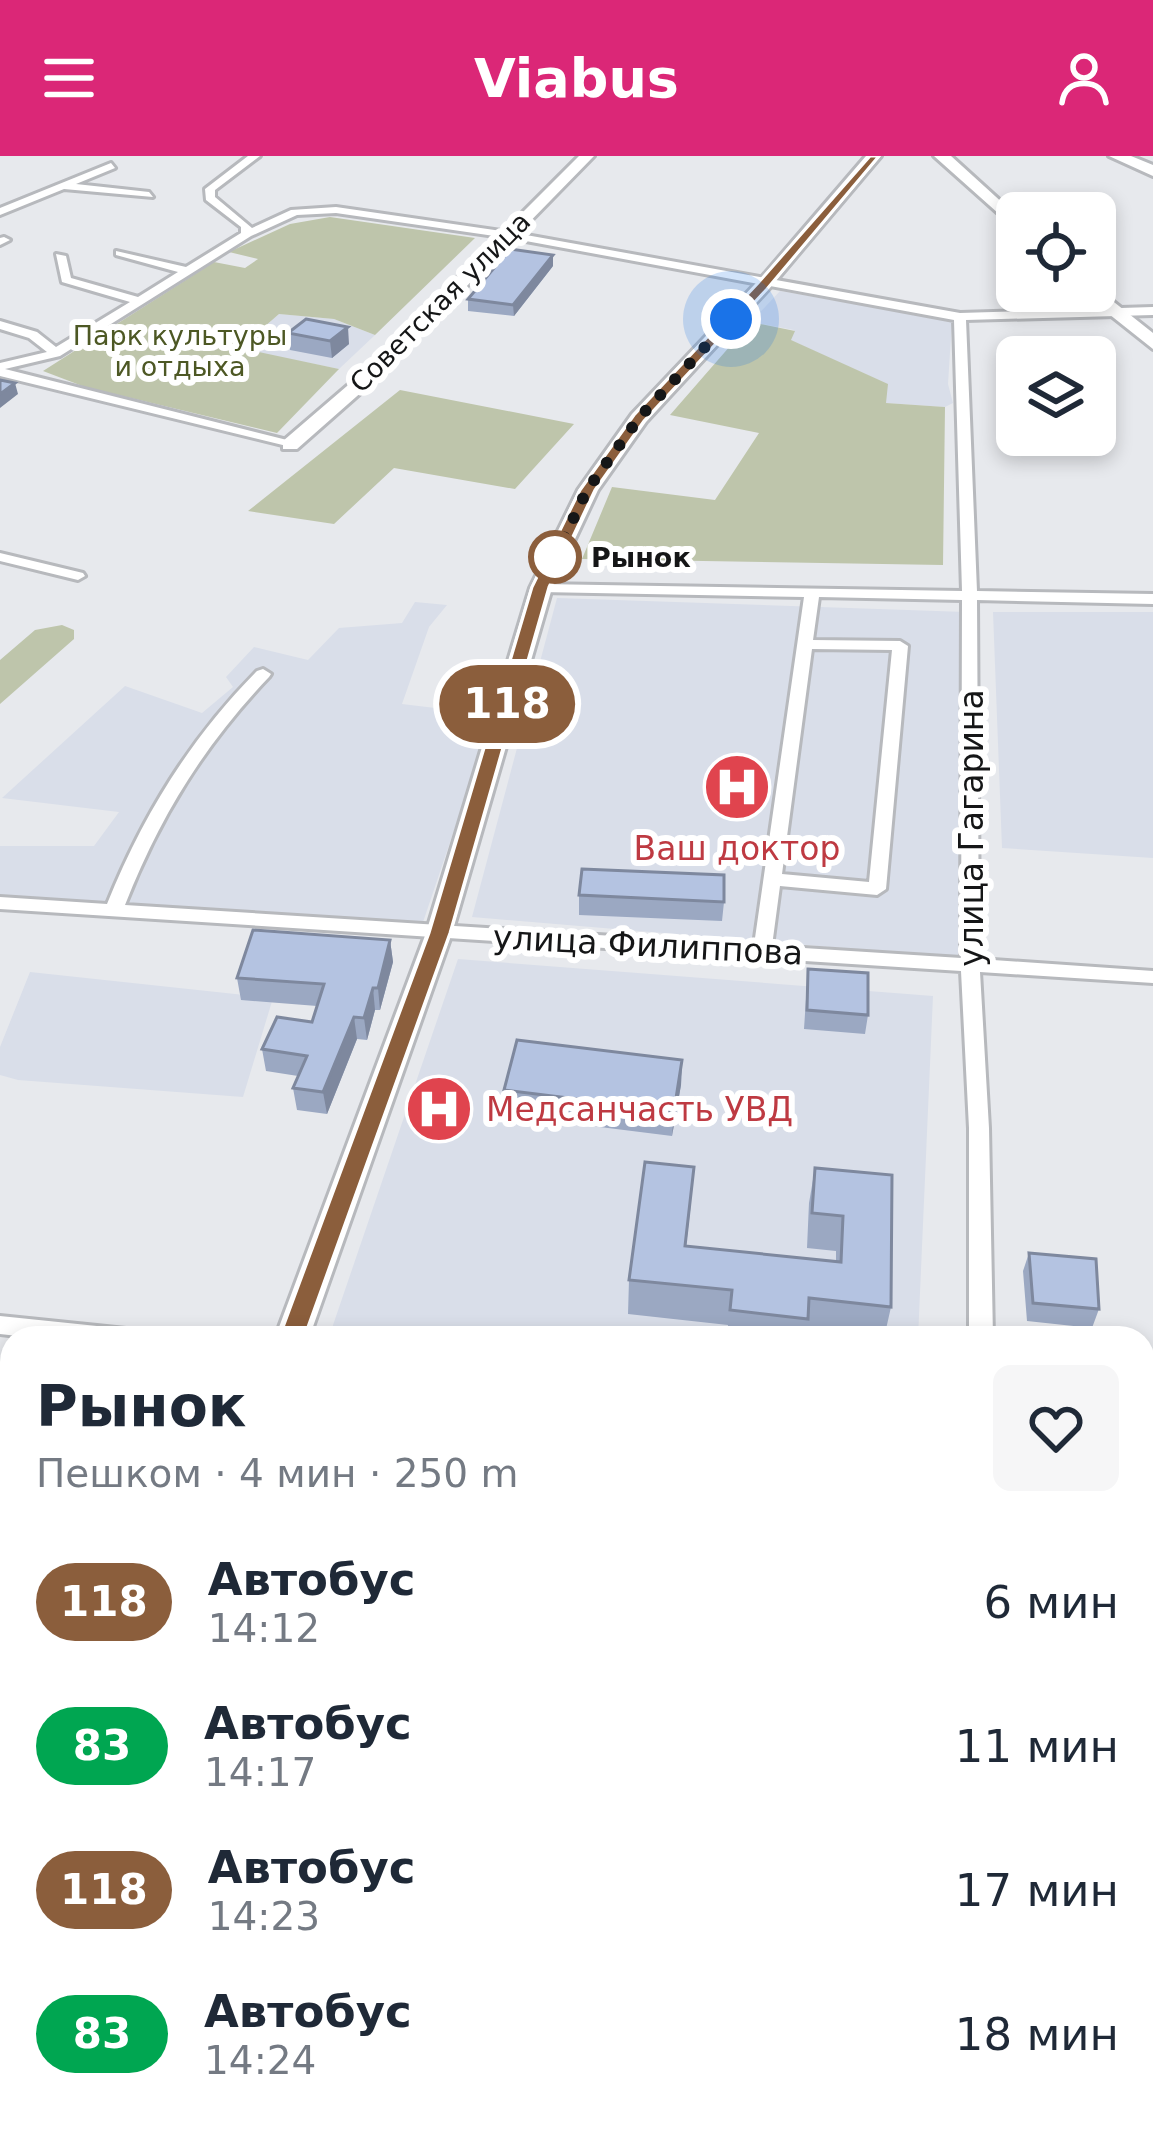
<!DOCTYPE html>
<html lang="ru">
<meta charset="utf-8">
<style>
body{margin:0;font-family:"DejaVu Sans",sans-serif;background:#f6f6f7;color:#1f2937;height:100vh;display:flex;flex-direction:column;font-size:45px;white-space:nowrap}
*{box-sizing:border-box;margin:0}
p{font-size:39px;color:#747a83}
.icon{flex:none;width:66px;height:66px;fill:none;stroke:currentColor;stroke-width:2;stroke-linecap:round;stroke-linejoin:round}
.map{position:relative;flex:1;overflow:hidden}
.sheet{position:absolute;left:0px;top:1170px;width:1155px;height:807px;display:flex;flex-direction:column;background:#fff;border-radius:36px 36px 0 0;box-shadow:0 6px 18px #0003}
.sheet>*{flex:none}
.badge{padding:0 24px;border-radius:39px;font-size:42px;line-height:78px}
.buttons{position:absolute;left:996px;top:36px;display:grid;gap:24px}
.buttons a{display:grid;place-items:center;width:120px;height:120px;border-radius:18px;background:#fff;box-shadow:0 6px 18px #0003;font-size:60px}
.you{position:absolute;width:60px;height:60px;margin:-30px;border:9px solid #fff;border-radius:50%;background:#1a73e8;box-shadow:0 0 0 18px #1a73e833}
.map>.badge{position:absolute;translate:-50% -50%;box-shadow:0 0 0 6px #fff}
.round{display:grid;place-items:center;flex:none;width:126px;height:126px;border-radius:18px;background:#f6f6f7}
.head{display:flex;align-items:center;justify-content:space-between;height:204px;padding:0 36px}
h1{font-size:57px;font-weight:700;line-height:90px}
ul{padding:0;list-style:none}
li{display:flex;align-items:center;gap:36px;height:144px;padding:0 36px}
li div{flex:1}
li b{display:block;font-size:45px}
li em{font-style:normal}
li .badge{min-width:132px;font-weight:700;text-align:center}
header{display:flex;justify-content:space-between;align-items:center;height:156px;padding:0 36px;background:#db2777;color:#fff;font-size:54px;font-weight:700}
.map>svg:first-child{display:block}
.built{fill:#d9dee9}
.green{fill:#bec5ab}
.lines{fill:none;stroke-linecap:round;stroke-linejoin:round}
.street-casing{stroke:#b7b9bd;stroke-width:6}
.secondary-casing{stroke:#b7b9bd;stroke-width:6}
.primary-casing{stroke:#b7b9bd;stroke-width:6}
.street{fill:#fff;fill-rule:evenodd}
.secondary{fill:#fff;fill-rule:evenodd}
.primary{fill:#fff;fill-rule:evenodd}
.wall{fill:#9ba8c2}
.shaded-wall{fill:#7e889e}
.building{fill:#b4c3e1;stroke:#7e889e;stroke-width:3}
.line{fill:#8b5e3c;stroke:#fff;stroke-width:3}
.walk{stroke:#151617;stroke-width:12;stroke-dasharray:0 21.6}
.stop-dot{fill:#fff;stroke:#8b5e3c;stroke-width:6}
.labels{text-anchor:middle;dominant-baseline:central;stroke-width:12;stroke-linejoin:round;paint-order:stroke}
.far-street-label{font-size:27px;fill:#151617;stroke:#fff}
.far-park-label{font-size:27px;fill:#4d5824;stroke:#fff}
.far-stop-label{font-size:27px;font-weight:bold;fill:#151617;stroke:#fff;text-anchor:start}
.street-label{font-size:33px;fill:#151617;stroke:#fff}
.health-label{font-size:33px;fill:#be3a42;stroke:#fff}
</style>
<header><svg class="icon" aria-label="menu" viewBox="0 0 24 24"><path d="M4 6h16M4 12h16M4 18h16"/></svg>Viabus<svg class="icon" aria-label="person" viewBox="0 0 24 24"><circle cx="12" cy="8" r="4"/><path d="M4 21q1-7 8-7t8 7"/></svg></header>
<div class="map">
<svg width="1153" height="1976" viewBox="0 0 1153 1976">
<rect width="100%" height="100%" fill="#e7e9ed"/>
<path class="built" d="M780 135 952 165 948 228 953 247 945 251 885 247 887 228 790 184 794 174 751 166Z
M279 158 334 163 375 179 339 213 239 193Z
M557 442 965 456 960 802 472 761Z
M415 446 447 449 429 471 402 548 493 559 420 775 0 746V690H94L119 656 2 642 125 530 202 557 233 531 226 521 254 491 308 504 339 472 402 467Z
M993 456H1153V702L1002 692Z
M458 803 933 840 918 1182H430L332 1172Z
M30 816 273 842 243 941 18 924 0 919V891Z
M489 1965 614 1969 708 1965 707 1976H487Z"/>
<path class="green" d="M330 61 475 82 375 179 334 163 279 158 240 192 339 213 277 277 85 231 43 215 214 106 245 112 258 103 229 96 290 68Z
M751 166 795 175 791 184 888 228 886 247 945 251 943 409 582 403 612 331 715 344 759 277 670 259Z
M400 234 574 268 515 333 394 312 334 368 248 355Z
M62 469 74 474V483L0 548V504L35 474Z"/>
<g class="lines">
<g class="street-casing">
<path id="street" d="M248 0H260L215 34V41L252 72 291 54 336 51 515 77 960 157 1153 151V159L966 164 977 435 1153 438V448L977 444 979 803 1153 815V827L980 816 989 972 993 1182H969V972L961 815 0 753V741L107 748C143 659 190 583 257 515L263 513 271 518 269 521C204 589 159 662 125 749L754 789 804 441 541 436 534 432 541 428 962 435 954 164 515 83 336 57 297 59 251 80 60 200 5 213 295 286V292L0 220V207L47 196 29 182 0 173V165L37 176 56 191 130 146 62 126 56 98 66 100 71 122 138 141 178 116 116 99V95L186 111 241 77V71L206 44 205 33ZM819 441 962 444 961 802 772 790 780 730 877 739 886 733 908 490 900 485 813 484ZM812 493 892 494 869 726 782 718Z
M111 7 115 12 76 28 149 36 153 41 64 33 0 59V52Z
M0 82 4 81 10 84 0 89Z
M0 397 83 417 85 420 78 424 0 405Z
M0 1160 126 1173 134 1175 138 1182H35L0 1178Z
M1143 1273 1153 1274V1294L1143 1293Z
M1143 1830 1153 1832V1862L1143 1860Z"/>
</g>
<g class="secondary-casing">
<path id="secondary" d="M579 0H594L373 226 297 293H283V285L361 218Z
M866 0H881L774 127 646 266 598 334 552 432 452 777 309 1182H275L426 777 530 432 578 334 632 258 762 121Z
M0 1692 12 1693V1735L0 1734Z
M12 1940V1965H34L30 1976H0V1945Z"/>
</g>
<g class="primary-casing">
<path id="primary" d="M934 0H951L1017 60V74Z
M1109 0H1131L1153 9V20Z
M1095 131 1153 177V193L1080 135H1095Z"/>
</g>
<use href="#street" class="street"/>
<use href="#secondary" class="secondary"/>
<use href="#primary" class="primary"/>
</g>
<path class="wall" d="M553 110 514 160 468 155V143Z
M288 177 349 188 332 202 290 194Z
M579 739 724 746 722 765 579 759Z
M390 784 393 806 380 854H375L367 884 357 883 327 958 297 954 293 932 298 920 266 915 262 893 312 866 317 850 241 844 237 822Z
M808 813 868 859 865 878 804 873Z
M682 904 681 929 672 980 505 959 504 934Z
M815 1012 892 1019 891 1151 884 1182H851L805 1177 804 1182H727L728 1169 628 1158 629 1124 691 1047 686 1090 836 1106V1095L807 1092 809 1047Z
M1029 1097 1099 1153 1092 1172 1027 1165 1023 1115Z
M917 1965H991L992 1976H917Z"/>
<path class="shaded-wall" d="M553 99V110L514 160 513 149Z
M348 171 349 188 332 202 330 185Z
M15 227 18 238 0 252V238Z
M390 784 393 806 380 854 378 832Z
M373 832 375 854 367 884 364 862Z
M354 861 357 883 327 958 323 936Z
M682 904 681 929 672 980 674 955Z"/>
<path class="building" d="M510 93 553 99 513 149 468 143Z
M306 163 348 171 330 185 288 177Z
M0 224 15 227 0 238Z
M582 713 724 719V746L579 739Z
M253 774 390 784 378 832H373L364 862 354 861 323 936 293 932 307 900 262 893 277 861 312 866 324 828 237 822Z
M808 813 868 817V859L807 854Z
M517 884 682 904 674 955 504 934Z
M645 1006 694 1011 685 1090 841 1106 843 1060 812 1057 815 1012 892 1019 891 1151 809 1142 808 1163 730 1154 732 1134 629 1124Z
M1029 1097 1096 1103 1099 1153 1033 1147Z
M923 1965H991L992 1976H924Z"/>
<path class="line" d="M870 0H879L767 133 644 265 595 334 549 431 450 777 304 1182 301 1189H282L279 1182 429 777 532 431 580 334 634 259 758 127Z"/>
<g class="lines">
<path class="walk" d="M555 401 587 334 639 262 731 163"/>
</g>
<defs>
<g id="hospital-disc" transform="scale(3.45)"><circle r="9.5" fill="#e0444e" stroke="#fff"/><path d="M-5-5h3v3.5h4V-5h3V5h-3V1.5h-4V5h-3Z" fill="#fff"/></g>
</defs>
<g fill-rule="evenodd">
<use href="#hospital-disc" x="737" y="631"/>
<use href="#hospital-disc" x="439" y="953"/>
</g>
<circle class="stop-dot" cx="555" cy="401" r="24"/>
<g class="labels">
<g class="far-street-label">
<text transform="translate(440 146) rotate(-45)">Советская улица</text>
</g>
<g class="far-park-label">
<text x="180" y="179">Парк культуры<tspan x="180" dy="31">и отдыха</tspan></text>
</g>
<g class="far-stop-label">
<text x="591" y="401">Рынок</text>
</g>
<g class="street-label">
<text transform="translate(971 672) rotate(-90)">улица Гагарина</text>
<text transform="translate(648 789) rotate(3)">улица Филиппова</text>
</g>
<g class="health-label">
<text x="737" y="692">Ваш доктор</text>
<text x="486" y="953" text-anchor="start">Медсанчасть УВД</text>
</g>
</g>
</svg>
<div class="buttons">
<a><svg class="icon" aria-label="locate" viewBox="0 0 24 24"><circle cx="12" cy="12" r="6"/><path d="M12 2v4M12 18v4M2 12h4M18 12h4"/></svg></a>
<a><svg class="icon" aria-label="layers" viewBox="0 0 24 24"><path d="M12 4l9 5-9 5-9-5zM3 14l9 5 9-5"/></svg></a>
</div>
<div class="you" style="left:731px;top:163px"></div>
<b class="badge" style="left:507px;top:548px;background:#8b5e3c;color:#fff">118</b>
<section class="sheet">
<div class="head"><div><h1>Рынок</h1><p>Пешком · 4 мин · 250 m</p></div><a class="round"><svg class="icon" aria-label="heart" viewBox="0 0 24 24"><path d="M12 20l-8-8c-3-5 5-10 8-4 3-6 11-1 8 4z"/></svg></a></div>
<ul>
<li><span class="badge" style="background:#8b5e3c;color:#fff">118</span><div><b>Автобус</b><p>14:12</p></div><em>6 мин</em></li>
<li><span class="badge" style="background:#00a651;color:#fff">83</span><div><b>Автобус</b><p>14:17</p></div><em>11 мин</em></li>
<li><span class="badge" style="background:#8b5e3c;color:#fff">118</span><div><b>Автобус</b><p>14:23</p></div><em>17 мин</em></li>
<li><span class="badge" style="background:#00a651;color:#fff">83</span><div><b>Автобус</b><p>14:24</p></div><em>18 мин</em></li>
</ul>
</section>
</div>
